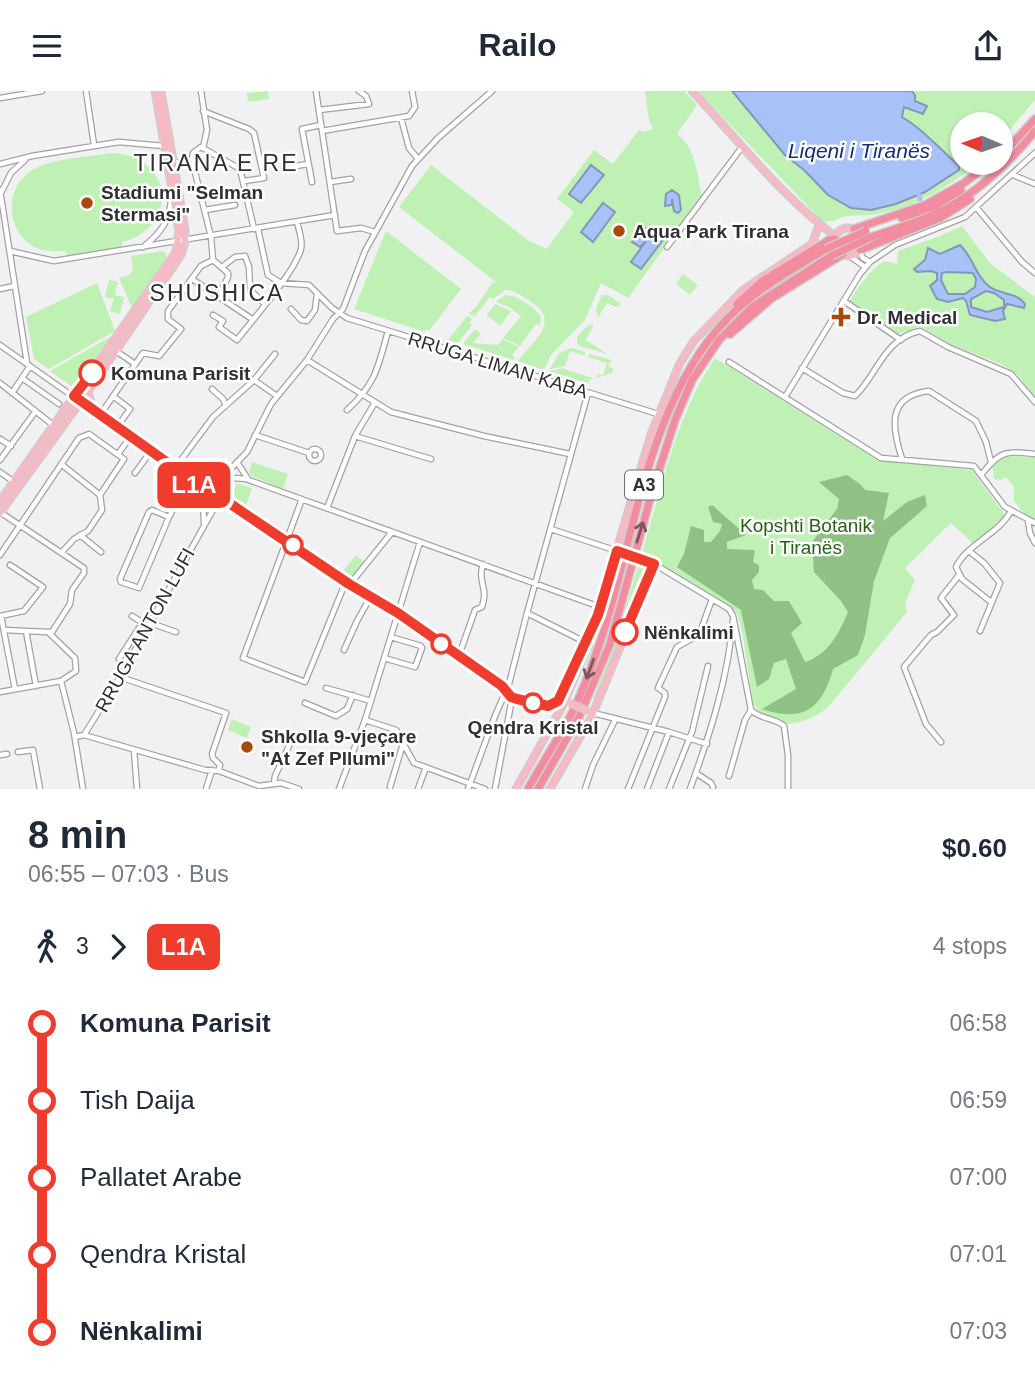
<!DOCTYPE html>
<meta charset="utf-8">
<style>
body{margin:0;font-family:Helvetica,sans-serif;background:#f2f2f3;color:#1f2937;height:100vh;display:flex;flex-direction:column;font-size:26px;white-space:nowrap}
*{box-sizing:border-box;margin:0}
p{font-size:23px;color:#747a83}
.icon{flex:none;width:38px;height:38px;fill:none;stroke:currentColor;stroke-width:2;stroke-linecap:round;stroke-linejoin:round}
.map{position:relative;height:698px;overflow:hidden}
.side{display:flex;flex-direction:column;background:#fff;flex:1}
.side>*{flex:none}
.badge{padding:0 14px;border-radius:10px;font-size:24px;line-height:46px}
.needle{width:46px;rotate:272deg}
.controls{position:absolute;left:950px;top:21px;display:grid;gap:14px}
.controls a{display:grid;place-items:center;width:63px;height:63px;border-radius:50%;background:#fff;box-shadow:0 2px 5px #0004;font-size:35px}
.map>.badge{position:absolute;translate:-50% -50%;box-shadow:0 0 0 4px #fff}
.legs{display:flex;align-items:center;gap:10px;height:77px;padding:0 28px;font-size:23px}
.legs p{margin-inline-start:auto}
.head{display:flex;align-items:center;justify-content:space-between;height:119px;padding:0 28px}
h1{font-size:38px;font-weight:800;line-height:52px}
ul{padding:0 28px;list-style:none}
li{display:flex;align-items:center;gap:24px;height:77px;font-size:26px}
li i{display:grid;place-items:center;width:10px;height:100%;margin:0 9px;background:currentColor}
li i::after{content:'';width:18px;height:18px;margin:-9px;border:5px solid;border-radius:50%;background:#fff}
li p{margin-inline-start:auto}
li:first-child i{background:linear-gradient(#0000 50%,currentColor 0)}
li:last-child i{background:linear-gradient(currentColor 50%,#0000 0)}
header{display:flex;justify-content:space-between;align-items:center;height:91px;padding:0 28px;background:#fff;font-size:32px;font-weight:800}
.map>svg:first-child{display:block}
.green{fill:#bef1b3}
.forest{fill:#8fc184}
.water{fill:#a8c1f6;stroke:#8496bb;stroke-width:2;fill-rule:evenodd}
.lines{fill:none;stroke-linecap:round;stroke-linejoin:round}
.canal{stroke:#a8c1f6;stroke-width:5}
.minor-casing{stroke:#a2a2a4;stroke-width:7}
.major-casing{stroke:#cdcdcd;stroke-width:9}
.highway-casing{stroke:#cdcdcd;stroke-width:10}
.minor{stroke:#fff;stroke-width:4.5}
.major{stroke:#f7bac5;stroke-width:6}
.highway{stroke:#f28c9f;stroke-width:7}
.major-bridge-casing{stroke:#cdcdcd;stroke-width:9;stroke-linecap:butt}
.highway-bridge-casing{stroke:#cdcdcd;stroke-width:10;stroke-linecap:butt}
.major-bridge{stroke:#f7bac5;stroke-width:6}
.highway-bridge{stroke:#f28c9f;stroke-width:7}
.oneway{stroke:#7e555c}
.line-1-casing{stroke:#fff;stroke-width:16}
.line-1{stroke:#f03c2c;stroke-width:10}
.poi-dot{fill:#ab480e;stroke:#fefeff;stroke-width:2.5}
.stop-1-dot{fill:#fff;stroke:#f03c2c;stroke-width:3.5}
.labels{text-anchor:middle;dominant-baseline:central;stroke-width:5;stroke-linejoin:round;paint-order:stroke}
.shield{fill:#fefeff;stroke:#6e6e6e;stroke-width:2}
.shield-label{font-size:18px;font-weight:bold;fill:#303030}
.poi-label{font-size:19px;font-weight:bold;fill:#303030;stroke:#fefeff;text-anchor:start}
.street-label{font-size:19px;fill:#303030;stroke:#fefeff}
.stop-label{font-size:19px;font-weight:bold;fill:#303030;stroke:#fefeff;text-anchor:start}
.park-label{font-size:19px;fill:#256413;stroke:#fefeff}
.water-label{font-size:21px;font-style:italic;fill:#142e78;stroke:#fefeff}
.quarter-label{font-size:23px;letter-spacing:2px;fill:#303030;stroke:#fefeff}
</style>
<header><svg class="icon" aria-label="menu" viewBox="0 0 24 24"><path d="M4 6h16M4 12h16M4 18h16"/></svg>Railo<svg class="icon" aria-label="share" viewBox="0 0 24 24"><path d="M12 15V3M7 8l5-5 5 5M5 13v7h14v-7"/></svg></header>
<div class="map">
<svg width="1035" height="698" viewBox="0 0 1035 698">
<rect width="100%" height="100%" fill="#f1f1f3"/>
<path class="green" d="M268 0 269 8 248 11 247 2Z
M645 0H684L697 14 677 43C696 57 697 83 702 105L628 207 601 192 585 229 551 264 544 279 518 270C534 249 562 230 530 210 522 205 515 199 505 199L493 208 490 206 474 226 469 222 476 216 492 192 496 191 399 116 431 74 529 150 547 158 574 121 557 108 594 59 613 73 639 39 642 41 653 38 649 29Z
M698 0H732L785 64 843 114 851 117 879 118 913 107 949 87 953 69 945 64 929 44 917 39 902 26 904 16 923 22 927 15 915 10V4L912 0H1035V9L1001 49V33H962V72H978C949 96 915 116 877 123 868 125 859 124 850 125 839 125 833 134 821 129Z
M112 62C173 64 181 136 122 151V156L67 165 66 160C57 160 48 161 39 158 8 146 2 102 28 82 47 67 88 66 112 62Z
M962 135 990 172 1035 206V306L1018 284 1003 274 950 253 923 237 918 236 899 243 849 211C859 195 868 181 884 170L897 173 898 160 940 145Z
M386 140 461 198 429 240 426 238 425 241 354 218Z
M162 160 166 162V167L132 217 119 187 128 185 133 179 131 165Z
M683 183 698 194 690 204 676 193Z
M109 189 118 191 115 204 124 206 120 223 110 220 114 208 105 206Z
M97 192 115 240 49 278 34 268 26 226Z
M505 204C517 204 535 216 541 226L540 235 536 233 520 255 503 247 521 225 509 216 496 211Z
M602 204H608L621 213 616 216 607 212 598 227 596 218Z
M495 213 511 220 500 235 487 224Z
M467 225 472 228 469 232 472 234 458 252 448 249Z
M594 233 586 249 607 263 580 255 577 252V246L587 235Z
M475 238 481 243 473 252 498 254 502 248 519 256 512 264 515 267 513 269 463 253Z
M110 246 74 297 50 280Z
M572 257 585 261V265L570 260 565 275 550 278 559 262Z
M589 263 612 269 608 275 613 278 612 282 597 287V283L603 284 607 272 588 266Z
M715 267 877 369 972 379 1005 424 974 453 951 432 905 477 915 489 905 512 907 521 830 614C818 626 804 631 787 633 774 622 760 631 753 610L742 540 737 522 642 462C662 396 676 324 715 267Z
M564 277V278L593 287 587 292 549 280Z
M1010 364 1035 366V429L1026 425 1014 410V396L1006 386 1001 389 994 388 992 372Z
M252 371 288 383 283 398 252 385 249 381Z
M237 392 252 397 245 417 231 407Z
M356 464 364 471 352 486 344 479Z
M639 472 645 478 644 484 595 609 593 608 613 559Z
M232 628 251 636 247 647 228 639Z"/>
<path class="forest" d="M847 384 860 393 865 399 889 402 883 430 907 411 925 404 927 415 890 447 874 490 865 544 858 564 833 578C822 618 803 632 762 618L796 598 786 568 774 572 769 588 757 596 741 519 677 476 684 463 691 435 704 439V451H711L720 440 722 433 713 431 708 416 712 414 746 444 727 451V458L755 459 753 471 759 474V481L752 489 754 498 763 499 774 510H789L802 532 791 542 805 571C827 565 840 541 848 521L841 510 814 481 812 451 837 418 839 408 819 391Z"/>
<path class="water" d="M732 0H912L915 4V10L927 15 923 23 904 16 902 26C924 39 940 58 959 75V79L925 101 896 113 871 119 851 117 828 104 804 79 785 64Z
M591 74 604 84 581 112 569 103Z
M672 99 679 104 681 119 678 122 674 120 672 108V114L665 115 666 103Z
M603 112 615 121 593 151 581 141Z
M644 136 663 149 641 178 631 171 646 150 640 156 632 151Z
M960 154C973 166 976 186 990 196 1001 204 1017 201 1025 213L1024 217 1007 213 1003 220 1005 228 995 230 970 224 966 210 963 207 948 211 937 208 930 195 937 189V182L931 180 917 181 914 178 925 169 928 157 940 163ZM947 181 973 182 976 188 975 196 965 203H948L941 189 942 182ZM986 200 994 202 1004 209V216L987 221 971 216V208Z"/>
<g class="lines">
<path class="canal" d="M919 104 920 108"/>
<g class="minor-casing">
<path id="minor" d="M86 0 94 54
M201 0 207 39 203 57
M316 0 337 140 361 137 375 141
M0 7 42 0
M319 19 369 13 366 5 359 0
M203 20 249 38 254 42 264 87 244 90
M401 27 409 57 418 68
M322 40 409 25 415 16 412 0
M192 69 211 146 213 169 228 182V186L219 205
M192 69 193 62 201 56 240 78 254 138
M174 72 192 69
M0 73 32 65 119 51 164 55
M284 77 308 73
M1013 84 1035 93
M312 91 302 38 321 34
M330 91 351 88
M0 99 27 272
M2 100 11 82 25 69
M976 116 1022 171 1035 182
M205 119 235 114
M258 138 268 184 281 192 309 194 332 217 347 227 658 323
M143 156C161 142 171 129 171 105
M667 156 742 56
M10 160 54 170 335 124
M859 160 863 167 870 171
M848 164 865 176
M222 176 235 166 245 165 249 176 250 199 265 213
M192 188 252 228
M0 198 14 195
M844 210 901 249
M291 218 301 229 307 230 315 219 317 203
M213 224 223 230 219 236 237 249C253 228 295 181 301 158 303 150 299 139 297 131
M0 254 189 387 218 395
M116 260 135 273
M307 269 391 321 484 345 570 363
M729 271 881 367 974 375 1005 416 1035 432
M802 277 843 302 855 305C876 286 884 247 920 240L948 256 1011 283 1035 311
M22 287 59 313
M254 289 277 305
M0 292 53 334
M212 298 223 308 226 314
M12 302 30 275
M113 305 130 318 117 336
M785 306 860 183 870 171 895 154 965 126 1035 62
M347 319C376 293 378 276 388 240
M100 324 143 262 159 265 181 238 168 228V220L201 175 213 169
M255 344 309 362
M355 345 431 368
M0 348 11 355
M309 364a6 6 0 1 1 12 0a6 6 0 1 1-12 0Z
M118 363 131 345
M902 368C892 337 886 305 929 300L976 330 986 351 991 371
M0 369 35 321
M237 371 248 388
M61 373 100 404
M175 377 213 326 254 289 275 263
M0 381 14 391
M135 382 151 360
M982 383C999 360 1008 359 1035 363
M190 388 204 409 212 412 217 410
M215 394 247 361 271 313 307 269 333 228 343 218 365 160 412 75 438 47 492 0
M219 398 234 387 246 388 600 516
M220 406 350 493 398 522 502 595 511 606V613L495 698
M302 408 243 567 305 591 346 490
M203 410 204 432
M327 417 355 345 374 313
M152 419 169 426 139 497 121 491 120 488 149 421Z
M0 421 84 477V482L72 499 70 513 52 541H48
M169 426 189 387
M1028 430 1030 442 1035 452
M551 438 617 460
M80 444 101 461
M969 460 984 472 1000 492 980 540
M0 464 79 347 89 343 124 368 100 404 102 419 88 440 74 448 62 461
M654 473 729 518 733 525 751 619C761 629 774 626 784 635L788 664V698
M350 493 392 441
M991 511 962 488 956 476C968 452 999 443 1011 420
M527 522 585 551
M0 525 24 520 43 496 10 474
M1 525 15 598
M132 525 148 535
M150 532 176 541
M26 540 36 595
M462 556 475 519 482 516C489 496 477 492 483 473
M344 559 357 530 371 505
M384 567 415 576 422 557 421 555 391 546
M119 568 139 537
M120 586 226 622 212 663 213 667 220 674 219 679
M61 590 74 642 83 698
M326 597 371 610
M0 601 61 590 76 580 75 567 48 541 4 539
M511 606 546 615 558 610 592 535
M305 612 336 625 347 618 353 604
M593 622 669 641 707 653
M365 629 396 639 414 672 485 698
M84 644 120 586 219 408
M75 646 84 644 205 679 219 680 259 695 281 692 299 698
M941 651 926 633 904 576 931 544 937 541 954 524 941 507 959 484
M134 659 137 698
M18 661 33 659 40 698
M0 664 7 663
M696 682 711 692 713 696
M729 685 745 629 751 619
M274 693 275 685 289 655
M390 696 403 653
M206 698 212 679
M339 698 365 629 420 451
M418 698 426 676
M468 698 495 625 509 593 527 522 588 302
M585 698 593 674 615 629
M628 698 665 606V602L658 597 677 556 693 547 701 539 712 508
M647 698 669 641
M669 698 692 641 708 575
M690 698C710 643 728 588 733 529"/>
</g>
<g class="major-casing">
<path id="major" d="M692 0C738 49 781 105 836 146
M834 151a14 14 0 1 1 28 0a14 14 0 1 1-28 0Z
M88 300 92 318
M0 410 176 161 179 140 155 0
M0 422 96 289 181 164 185 150V139L161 0
M516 698 562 616 588 556 651 343 680 272 694 250 743 199 812 153 819 134
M550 698 591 627 654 473 641 468"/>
</g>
<g class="highway-casing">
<path id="highway" d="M1001 65 1035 28
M902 127 935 115 961 99
M854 138 925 114 964 92 990 72
M869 147C891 139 914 133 935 123 974 105 1008 73 1035 40
M860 159 940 127 970 108
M737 213 761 191 829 149 835 148
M730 243 772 207 843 163
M528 698C542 672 559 647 573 620 586 593 596 564 605 536 636 436 651 306 727 228 755 199 791 179 826 158
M538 698 579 626 610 553 652 401 675 329 692 289 719 249 752 216 831 165"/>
</g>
<use href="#minor" class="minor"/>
<use href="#major" class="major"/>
<use href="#highway" class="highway"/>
<g class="major-bridge-casing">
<path id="major-bridge" d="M570 612 588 620"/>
</g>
<g class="highway-bridge-casing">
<path id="highway-bridge" d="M826 158 866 140
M831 165 869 147"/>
</g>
<use href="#major-bridge" class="major-bridge"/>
<use href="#highway-bridge" class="highway-bridge"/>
</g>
<defs><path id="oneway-shaft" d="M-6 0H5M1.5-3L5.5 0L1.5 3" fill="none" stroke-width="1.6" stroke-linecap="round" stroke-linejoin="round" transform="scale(1.75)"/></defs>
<g class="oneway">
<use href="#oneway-shaft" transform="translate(640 441) rotate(-73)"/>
<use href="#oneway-shaft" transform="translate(590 578) rotate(110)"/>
</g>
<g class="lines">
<g class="line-1-casing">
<path id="line-1" d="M92 282 74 305 189 387 204 409 213 412 220 407 229 412 349 493 398 522 502 595 511 606 517 608 548 615 558 610 598 524 617 460 654 473 625 541"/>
</g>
<use href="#line-1" class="line-1"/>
</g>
<g class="poi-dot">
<circle cx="87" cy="112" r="7"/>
<circle cx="619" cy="140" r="7"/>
<path d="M837.5 215.5h7v7h7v7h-7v7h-7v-7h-7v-7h7z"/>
<circle cx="247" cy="656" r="7"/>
</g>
<g class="stop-1-dot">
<circle cx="92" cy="282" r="12"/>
<circle cx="293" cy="454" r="9"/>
<circle cx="625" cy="541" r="12"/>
<circle cx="441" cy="553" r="9"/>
<circle cx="533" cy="612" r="9"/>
</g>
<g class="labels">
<rect class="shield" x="625" y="379.5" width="38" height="29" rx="5"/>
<g class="shield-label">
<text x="644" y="394">A3</text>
</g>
<g class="poi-label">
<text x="101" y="101">Stadiumi "Selman<tspan x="101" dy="22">Stermasi"</tspan></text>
<text x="633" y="140">Aqua Park Tirana</text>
<text x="857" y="226">Dr. Medical</text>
<text x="261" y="645">Shkolla 9-vjeçare<tspan x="261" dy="22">"At Zef Pllumi"</tspan></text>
</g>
<g class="street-label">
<text transform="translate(498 274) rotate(17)">RRUGA LIMAN KABA</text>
<text transform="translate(145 539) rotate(-61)">RRUGA ANTON LUFI</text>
</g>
<g class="stop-label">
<text x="111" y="282">Komuna Parisit</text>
<text x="644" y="541">Nënkalimi</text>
<text x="533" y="636" text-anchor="middle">Qendra Kristal</text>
</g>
<g class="park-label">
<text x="806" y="434">Kopshti Botanik<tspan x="806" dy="22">i Tiranës</tspan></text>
</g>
<g class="water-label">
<text x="859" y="59">Liqeni i Tiranës</text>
</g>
<g class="quarter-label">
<text x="216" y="72">TIRANA E RE</text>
<text x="217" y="202">SHUSHICA</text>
</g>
</g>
</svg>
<div class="controls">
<a><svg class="needle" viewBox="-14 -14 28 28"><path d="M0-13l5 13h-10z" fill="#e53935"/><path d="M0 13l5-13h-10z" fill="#747a83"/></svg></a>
</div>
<b class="badge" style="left:194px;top:394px;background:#f03c2c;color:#fff">L1A</b>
</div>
<section class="side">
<div class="head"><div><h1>8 min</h1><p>06:55 – 07:03 · Bus</p></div><b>$0.60</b></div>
<div class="legs"><svg class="icon" aria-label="walk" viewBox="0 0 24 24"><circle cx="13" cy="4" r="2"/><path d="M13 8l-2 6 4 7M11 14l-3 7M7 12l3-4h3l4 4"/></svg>3<svg class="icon" aria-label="forward" viewBox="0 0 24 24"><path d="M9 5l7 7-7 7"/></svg><b class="badge" style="background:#f03c2c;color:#fff">L1A</b><p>4 stops</p></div>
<ul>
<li><i style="color:#f03c2c"></i><b>Komuna Parisit</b><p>06:58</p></li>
<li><i style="color:#f03c2c"></i><span>Tish Daija</span><p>06:59</p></li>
<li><i style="color:#f03c2c"></i><span>Pallatet Arabe</span><p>07:00</p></li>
<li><i style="color:#f03c2c"></i><span>Qendra Kristal</span><p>07:01</p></li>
<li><i style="color:#f03c2c"></i><b>Nënkalimi</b><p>07:03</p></li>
</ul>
</section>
